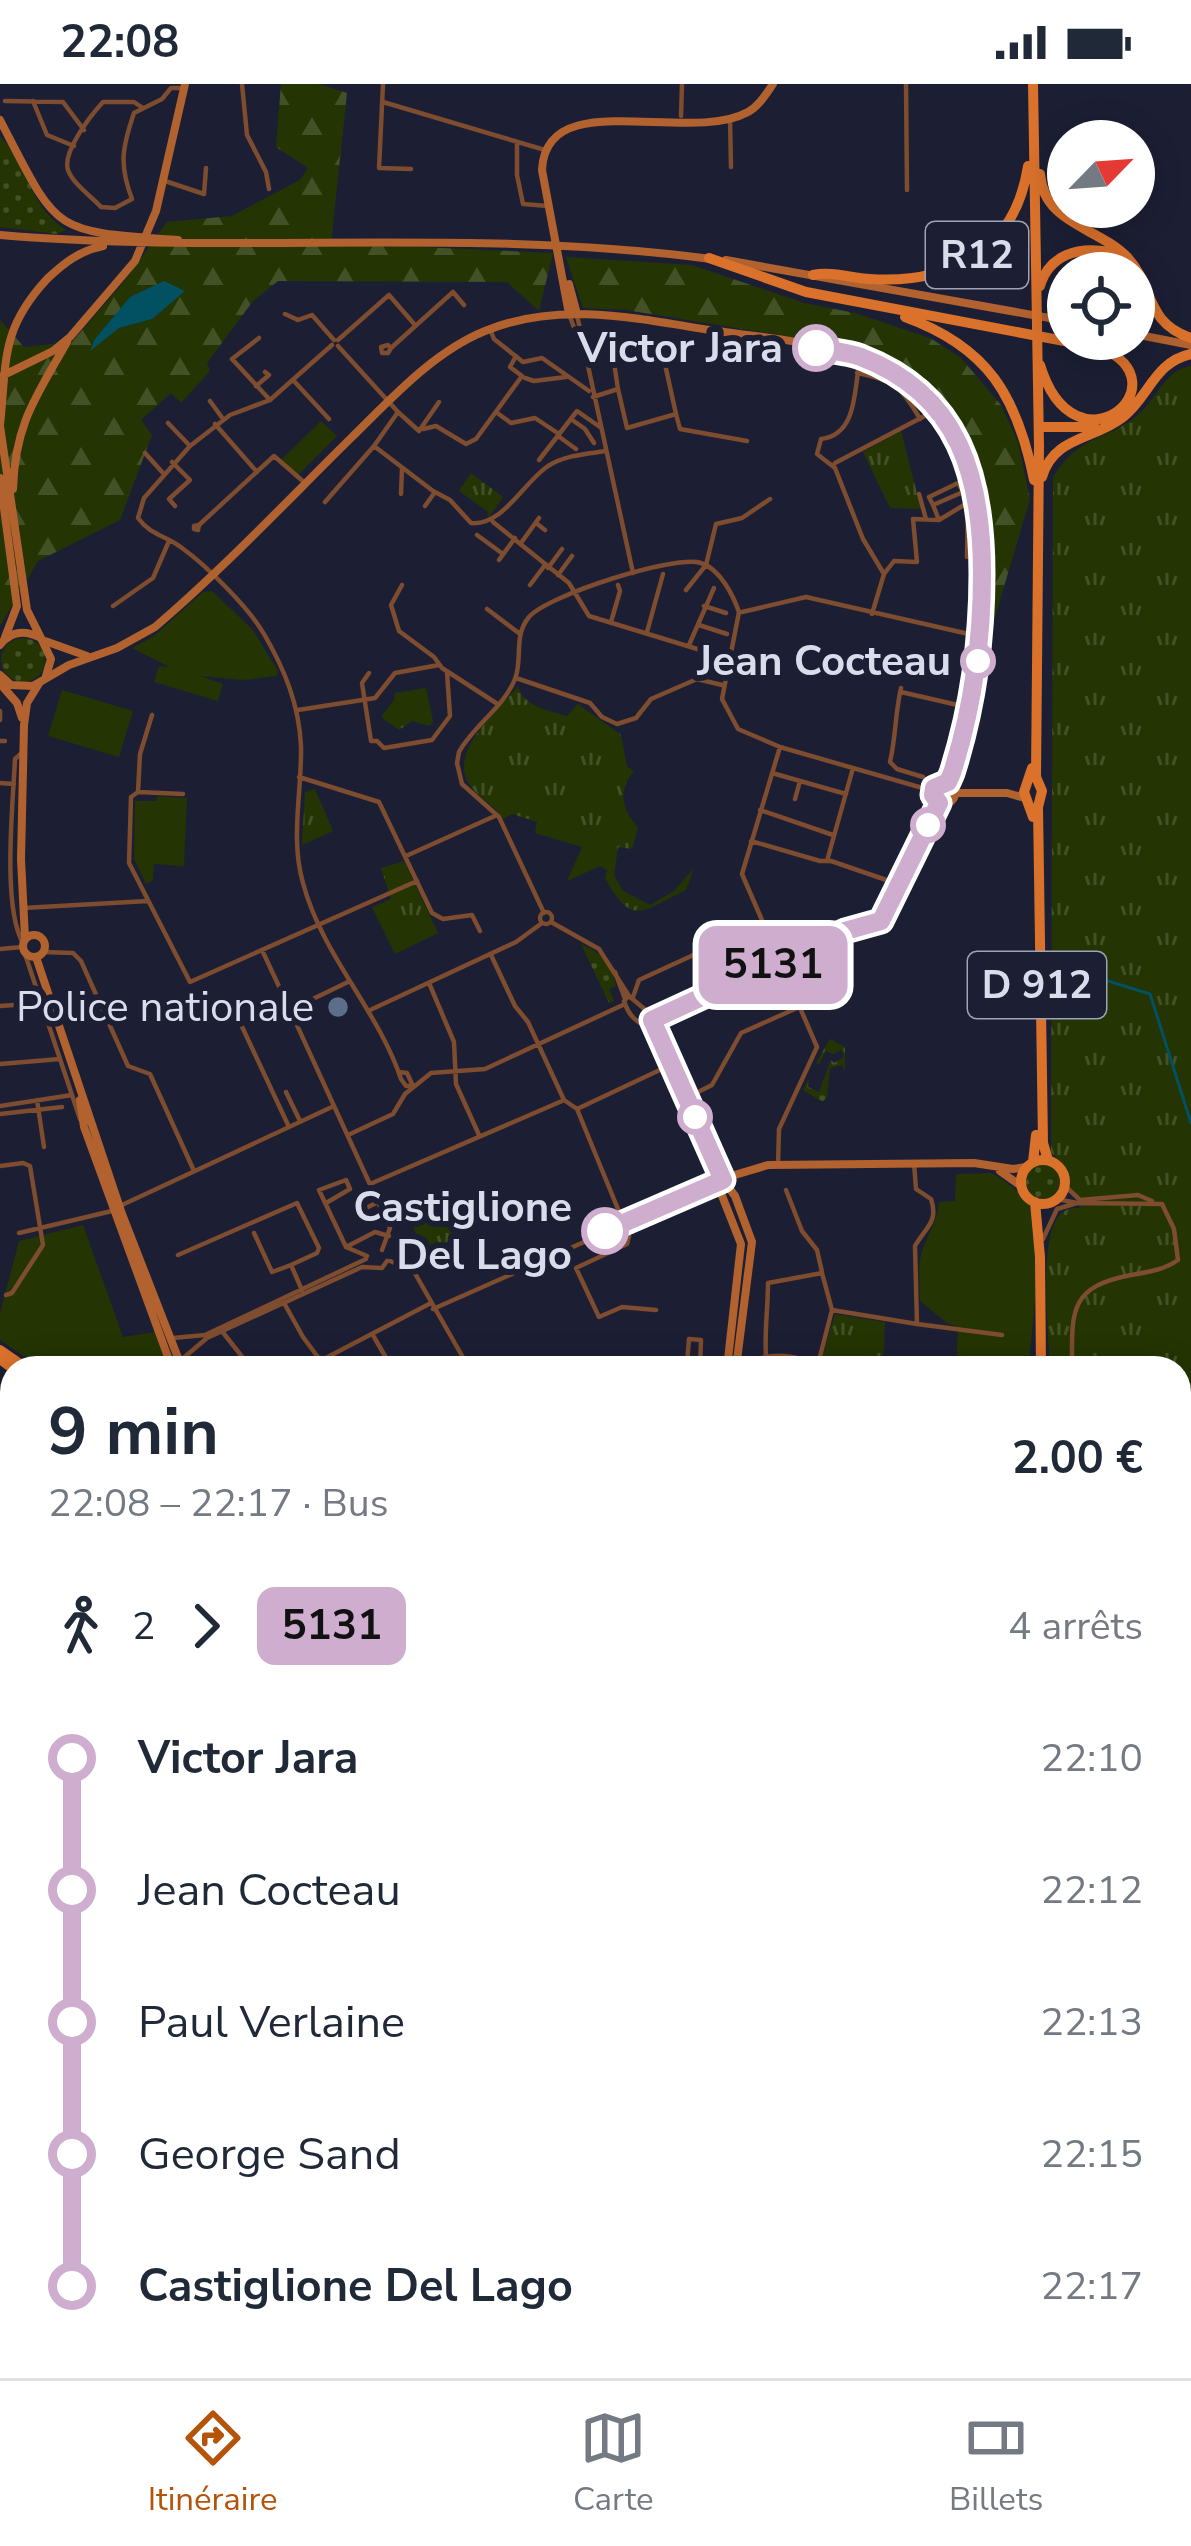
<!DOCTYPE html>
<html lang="fr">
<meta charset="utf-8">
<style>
body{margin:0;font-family:"Nunito Sans",sans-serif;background:#f2f2f3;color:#1f2937;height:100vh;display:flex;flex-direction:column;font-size:45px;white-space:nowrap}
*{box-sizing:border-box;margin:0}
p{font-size:39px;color:#747a83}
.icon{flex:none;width:66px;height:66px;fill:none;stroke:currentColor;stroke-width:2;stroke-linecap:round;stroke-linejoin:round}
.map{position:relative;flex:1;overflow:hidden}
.side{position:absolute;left:0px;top:1272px;width:1191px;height:1023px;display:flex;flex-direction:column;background:#fff;border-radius:36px 36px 0 0;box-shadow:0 6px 30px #0003}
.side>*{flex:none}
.badge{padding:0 24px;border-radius:18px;font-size:42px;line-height:78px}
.needle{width:78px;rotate:65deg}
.fabs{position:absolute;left:1047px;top:36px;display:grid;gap:24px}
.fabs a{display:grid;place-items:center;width:108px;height:108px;border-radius:50%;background:#fff;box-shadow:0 6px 30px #0003;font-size:60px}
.map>.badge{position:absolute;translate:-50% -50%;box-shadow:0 0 0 6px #fff}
.legs{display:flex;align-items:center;gap:18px;height:132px;padding:0 48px;font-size:39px}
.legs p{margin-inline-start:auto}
.headline{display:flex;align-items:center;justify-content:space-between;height:204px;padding:0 48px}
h1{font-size:66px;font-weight:700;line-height:90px}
ul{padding:0 48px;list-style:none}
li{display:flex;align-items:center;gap:42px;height:132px;font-size:45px}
li i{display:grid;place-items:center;width:18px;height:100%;margin:0 15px;background:currentColor}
li i::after{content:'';width:30px;height:30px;margin:-15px;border:9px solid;border-radius:50%;background:#fff}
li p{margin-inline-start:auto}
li:first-child i{background:linear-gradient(#0000 50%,currentColor 0)}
li:last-child i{background:linear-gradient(currentColor 50%,#0000 0)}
.status{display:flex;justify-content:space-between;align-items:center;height:84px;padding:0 60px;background:#fff;direction:ltr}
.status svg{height:33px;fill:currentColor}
.tabs{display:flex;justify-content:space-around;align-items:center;height:168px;border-top:3px solid #e0e1e3;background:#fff;font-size:33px;color:#747a83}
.tabs a{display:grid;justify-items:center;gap:6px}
.tabs .active{color:#b45309}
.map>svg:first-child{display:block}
.grass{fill:url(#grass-dots)}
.forest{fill:url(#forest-firs);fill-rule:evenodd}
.cemetery{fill:url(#cemetery-stones)}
.park{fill:url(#park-tufts)}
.pitch{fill:#243402}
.water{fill:#025162}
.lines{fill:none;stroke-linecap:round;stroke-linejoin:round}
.stream{stroke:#025162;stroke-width:3}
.street{stroke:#7e4c2e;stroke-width:4.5}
.secondary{stroke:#b2622f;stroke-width:8}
.primary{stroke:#db722c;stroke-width:10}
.rail{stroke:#aaadbd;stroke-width:3;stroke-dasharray:24 12;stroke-linecap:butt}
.line-1-casing{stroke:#fff;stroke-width:27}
.line-1{stroke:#ceadcf;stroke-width:18}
.stop-1-dot{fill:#fff;stroke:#ceadcf;stroke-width:6}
.service-dot{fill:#5c6f8a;stroke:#1c1f34;stroke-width:4.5}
.labels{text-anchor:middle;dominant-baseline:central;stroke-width:12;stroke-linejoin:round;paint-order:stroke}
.shield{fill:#1c1f34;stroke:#a0a3b4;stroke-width:3}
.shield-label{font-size:39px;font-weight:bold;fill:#d9dceb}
.stop-label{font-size:42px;font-weight:bold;fill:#d9dceb;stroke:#1c1f34;text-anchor:end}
.poi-label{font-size:42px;fill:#d9dceb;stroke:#1c1f34;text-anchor:end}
</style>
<div class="status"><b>22:08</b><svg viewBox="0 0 49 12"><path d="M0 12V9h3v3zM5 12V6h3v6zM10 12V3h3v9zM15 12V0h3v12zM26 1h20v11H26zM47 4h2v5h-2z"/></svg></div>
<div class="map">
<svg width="1191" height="2294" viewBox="0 0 1191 2294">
<defs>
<pattern id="grass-dots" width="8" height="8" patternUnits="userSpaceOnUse" patternTransform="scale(3)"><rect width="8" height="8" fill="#243402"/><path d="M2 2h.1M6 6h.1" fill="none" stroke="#435127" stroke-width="1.8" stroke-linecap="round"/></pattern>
<pattern id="forest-firs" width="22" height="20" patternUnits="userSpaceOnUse" patternTransform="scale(3)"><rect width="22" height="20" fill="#243402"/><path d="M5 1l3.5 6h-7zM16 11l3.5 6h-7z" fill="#435127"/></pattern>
<pattern id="cemetery-stones" width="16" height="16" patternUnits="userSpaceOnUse" patternTransform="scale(3)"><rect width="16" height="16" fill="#243402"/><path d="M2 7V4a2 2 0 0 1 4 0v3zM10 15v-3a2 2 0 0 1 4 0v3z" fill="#435127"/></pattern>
<pattern id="park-tufts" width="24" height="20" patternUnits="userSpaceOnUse" patternTransform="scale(3)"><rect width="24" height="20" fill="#243402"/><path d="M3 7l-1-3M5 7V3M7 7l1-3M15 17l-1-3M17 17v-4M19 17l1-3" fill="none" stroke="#435127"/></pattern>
</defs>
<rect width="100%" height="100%" fill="#1c1f34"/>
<path class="grass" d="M0 53C29 76 26 121 66 146L57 150 0 143Z
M1 576a22 22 0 1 1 44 0a22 22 0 1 1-44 0Z
M581 860C600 867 612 880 616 902L609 905 614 917 609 919Z
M830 955 845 963V987L842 981 830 984 827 1013 823 1018 803 1006 809 994 808 1003 819 1008 831 976 834 979 844 973 841 966 833 970 826 967 819 980 816 979Z
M1024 1098a18 18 0 1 1 36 0a18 18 0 1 1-36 0Z
M729 2283H804L798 2294H761L731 2288Z"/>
<path class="forest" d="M281 0H319L347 9 331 159 553 169 539 227 507 198 278 197 253 217 207 279 210 287 181 319 171 309 141 336 152 351 120 436 38 477 0 542V236L24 263 72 258 127 194 167 138 232 132 300 96 308 84 276 63ZM157 204 184 206 152 235 119 244 130 213Z
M566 173 692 181 804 219 855 229 930 254 961 274 1001 321 1018 358 1030 415 992 543V473L986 408 941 324 914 295 858 264 626 226 583 224Z"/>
<path class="cemetery" d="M465 2283H621V2294H473Z"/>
<path class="park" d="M1191 282V2090L1179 2078V1284H1050C1049 1252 1037 1149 1062 1129 1068 1124 1073 1124 1080 1124L1082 1115 1070 1108 1068 1088 1051 1068 1053 394C1079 348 1113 357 1143 326 1159 310 1166 286 1191 282Z
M901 347 921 425 890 424 863 368Z
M471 389 503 413 489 433 487 427 459 407Z
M518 602C522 621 546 626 567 632L578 620 621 651 627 683 634 687C617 707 622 725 638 744L632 765 618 763 614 791 623 807 650 821 674 807 694 784 686 806C641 827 633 844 605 794L607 786 600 782 567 797 582 763 535 749 537 738 512 730 503 735C494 720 478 714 469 700 448 667 499 626 518 602Z
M426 604 433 637 430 642 412 637 399 646 381 633 394 616 395 609Z
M315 705 333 747 302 761 305 708Z
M404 777 438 849 395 870 372 823 391 815 381 784Z
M455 1119 467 1149 425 1168 411 1139Z
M835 1230 885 1238 883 1284H819Z"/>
<path class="pitch" d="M321 337 337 352 297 392 280 377Z
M212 507 253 546 278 587 276 592 244 596 200 592 223 600 218 617 154 598 159 582 170 583 132 564 154 552 203 508Z
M62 606 133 627 119 673 48 652Z
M157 712 187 714 184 782 154 780 153 796 146 800 134 775 135 717H156Z
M991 1089C1005 1095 1027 1114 1033 1128 1044 1159 1031 1248 1029 1284H956L958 1243 947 1239 920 1217C920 1204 918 1189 920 1176 924 1154 937 1141 939 1118L955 1117 956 1090Z
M83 1141 123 1253 155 1248 168 1284H42L0 1256V1229L19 1157Z
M1191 1837V1958L1179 1943V1860L1181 1882 1191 1881 1188 1849 1179 1852V1839Z"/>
<path class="water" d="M164 197 185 207 152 235 119 244 90 267 95 255 130 213Z"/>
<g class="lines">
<path class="stream" d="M1053 880 1150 910 1191 1039"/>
<path class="street" d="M242 0 247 51 266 88 269 105
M383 0 379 84 411 85
M906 0 907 106
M5 17 63 18 84 46
M33 17 47 51 74 62
M383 18 545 66
M143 24 134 18H103C91 31 62 68 68 86 73 100 92 113 101 123L115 124 132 115C119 81 122 64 134 29L162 15 171 4H183
M681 32 682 0
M730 34 731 83
M517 58V91L523 120 548 122
M165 97 204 110 206 84
M285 230 298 236 312 231 334 256
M569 230 579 257
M577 231 633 489
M490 245 494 255 523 278 542 274 589 307
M259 254 232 275 270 316
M338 256 389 211 415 241
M332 261 270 316 230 331 190 362 144 414 138 434C151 452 166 451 182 464 207 482 249 524 264 550 285 586 299 621 301 662 302 708 290 754 303 799 322 871 378 926 401 995L406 1002H413
M338 262 398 328 374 362 433 407 450 416 471 439C503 442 523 399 548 382 565 371 586 370 606 367
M391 264 388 269H382L381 263 388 261 391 264 453 208 464 221
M860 274C854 304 858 351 821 355L817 370 835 384 863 455 884 490 872 530
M857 289C894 296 902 303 920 335
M525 294 534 297 566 293
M293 296 329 335
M256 302 269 291 265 288
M593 313 618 305 627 344 676 330 661 262 613 272 618 305
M210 317 223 335
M398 328 419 347 439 318
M496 328 511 339 535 334 559 350
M676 330 680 345 747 357
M571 335 585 345 594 359
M168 339 190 362
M215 340 257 388
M423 345 436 342 466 360 476 355 522 292 510 283 516 272
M558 352 576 365
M145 369 163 389
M539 376 577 327 600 343
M172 378 190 396 169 415 175 422
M835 379 936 326
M401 410 402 384
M919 410 926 435
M325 418 374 362
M933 421 929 413 958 399 963 408 933 421 939 436
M425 422 435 408
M493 438 569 499 589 532 730 575
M536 439 545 446
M199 441 274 372 305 399
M199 441 198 446 194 445V442Z
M970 449 988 447 991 450 986 475
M477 451 503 470
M521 459 539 434
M499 476 515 454
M548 484 562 465
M884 490 894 477 917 478 913 435 939 436 964 421 968 424 967 473
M558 491 572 472
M402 501 391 521 399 547 434 573 442 584 496 619
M530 501 545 481
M686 506 706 481 716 440 742 434 770 415
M113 522 153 494 169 457
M704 522 726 529
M487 525 520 550
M742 528 806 513 982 553
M611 538 620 507 618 501
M699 541 727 550
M647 548 663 490
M689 561 714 504
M369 589 362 599 371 657H377L384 664 432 656 450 632 447 588
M516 594 590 619 602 633 617 640 636 634 651 615 697 595 722 601
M901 604C895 630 896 652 890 678L897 685 923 693
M901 608 971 624
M298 626 375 614 395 589 439 581
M0 627V636
M0 657H5
M772 689 846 710
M299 693 379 718 432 829 443 835 472 831 480 847
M0 699 14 700
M138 708 140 670 152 631
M183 710 138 708 131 713 129 779 190 898 417 797
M795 715 800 697
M760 726 833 751
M751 757 820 777H831L898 800
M406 772 497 731
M827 777 853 684
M23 824 148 817
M540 834a6 6 0 1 1 12 0a6 6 0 1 1-12 0Z
M544 829 499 733 462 700 457 679 459 668C473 642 504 623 515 595 523 575 513 552 529 533 546 512 675 470 701 479 720 485 733 511 739 528L722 615 738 645 780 663 933 707
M551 838 599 865 629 912
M23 859C2 823 13 719 15 675L24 667
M0 865 22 863
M262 866 290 926
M43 868 73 869 81 877 128 982 150 990 194 1087
M25 870 80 1035
M491 871 515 922 528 938 564 1016 577 1025 629 1152 627 1160 576 1184 599 1233 622 1223 656 1226
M615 888 625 915
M348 898 290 926 390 1144 382 1166
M429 899 454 958 456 1000 479 1051
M629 912 648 928 650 942C637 941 628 930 624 917Z
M633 913 639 896 763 839
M0 922 41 919
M368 927 516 858 542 839
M237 932 289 1043
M652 936 845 847 881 837 939 719
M652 940 723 1096
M0 980 60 975
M399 988 407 989 413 1002
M286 1008 300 1037
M686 1014 712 1001 741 949 797 924
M37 1016 44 1063
M0 1022 72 1011
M577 1025 664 984
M0 1030 62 1023
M348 1051 393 1030 405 1010 431 989 485 985 625 920
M778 1081 779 1045 817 963 742 790 780 663
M0 1082 23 1079 30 1082 43 1161 12 1209 6 1211
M370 1100 562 1017
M1065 1102 1080 1116 1138 1111 1152 1117
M786 1106 802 1147 817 1166 822 1188
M1057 1115 1077 1119 1162 1120 1174 1145 1178 1176C1164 1186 1148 1188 1131 1191 1068 1203 1072 1228 1072 1284
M326 1119 350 1105 346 1096 319 1106 346 1163 367 1172
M122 1121 334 1022
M358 1128 378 1118
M19 1149 112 1127
M254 1149 272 1188 291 1181
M1043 1155 1057 1125 1077 1119
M346 1163 375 1148 389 1152
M178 1171 297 1119 319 1164 317 1169 291 1181 302 1206
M390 1177 413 1186 469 1284
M284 1219 303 1253 326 1284
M433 1225 717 1099 647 943
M832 1226 917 1240 915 1162C925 1144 939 1138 931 1115L916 1105 914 1079
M917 1240 1002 1251
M221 1246 251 1284
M374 1253 392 1284
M173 1254 205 1251 366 1175
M181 1276 207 1254 362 1183 382 1184 387 1177
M320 1277 431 1219
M687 1279 689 1255 701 1256 700 1284
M747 1284 749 1279C768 1269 787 1270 807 1277L791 1284
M767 1284C763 1255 768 1228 768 1199L822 1189 832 1226
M817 1284 832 1226
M3 1776 12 1761
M1179 1997 1191 2018
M0 2004 12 2011
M1179 2188 1191 2174
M288 2283 316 2289 324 2283
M350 2283 349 2293 357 2294
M1043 2283 1084 2293 1094 2283"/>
<path class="secondary" d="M0 36C59 150 50 147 178 156
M0 151C237 171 475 143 711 175
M726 176 1066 237
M569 200 577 230
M569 230 542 86C546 0 688 61 748 28 759 22 766 10 773 0
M1134 250 1191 261
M0 293 53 267 70 253 135 177 156 127 185 0
M0 341C7 276 0 246 47 195 64 179 79 167 103 162
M0 342 27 526 41 554
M0 394 17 522 4 556
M13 405C15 340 36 313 67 258
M45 557 87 572
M0 561C11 546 26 546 41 554L51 575 46 592
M0 591 11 601 33 602 69 581 117 564 155 543C224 484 287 417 351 354 391 315 433 268 485 247 557 217 635 234 709 246 772 255 847 258 901 294 933 315 958 351 971 386 999 463 980 624 948 698
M4 597 3 603 17 619 22 634
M933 709a11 11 0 1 1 22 0a11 11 0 1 1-22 0Z
M956 709H1007L1025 714
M23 862a11 11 0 1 1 22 0a11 11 0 1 1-22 0Z
M25 854 21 775 24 641 27 619 40 598
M36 873 122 1130 182 1284
M80 1016 84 1043 172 1284
M1000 1087 1021 1102
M728 1093 768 1081 974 1079 1013 1085 1026 1083
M723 1096 735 1112 752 1158 736 1284
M727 1284 741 1160 717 1099 730 1091
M0 1621 12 1629
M0 1774 12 1788
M4 1791 12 1797
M1179 2159 1191 2167
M0 2267 12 2273
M33 2283 57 2294
M148 2283 150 2294
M157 2283 159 2294
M439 2283 447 2294
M451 2283 459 2294
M624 2283V2294"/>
<path class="primary" d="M1033 0 1039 362 1036 693 1042 707 1038 723 1043 1059 1048 1076
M1040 90C1044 140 1098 143 1127 173 1155 203 1144 238 1191 254
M709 174 806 208 1101 264C1186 300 1075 395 1040 281
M813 191C831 187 851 194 870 195 951 200 1015 167 1028 82
M1040 202C1049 171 1078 162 1109 168L1129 189
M905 233C988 263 1017 312 1034 396
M1065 237 1068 235
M1039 343H1095
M1042 393C1054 352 1094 356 1123 333 1149 313 1154 278 1191 270
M1032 684 1024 708 1033 733
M1021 1098a22 22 0 1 1 44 0a22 22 0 1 1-44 0Z
M1033 1078 1036 1051
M1035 1118 1040 1173 1041 1284
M0 1266 26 1284
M0 1275 12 1284
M1179 2087 1191 2098
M1179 2100 1191 2111"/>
<path class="rail" d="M0 1530 12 1537
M917 2283 929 2294"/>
</g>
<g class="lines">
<g class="line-1-casing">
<path id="line-1" d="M605 1147 723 1096 652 936 845 847 881 837 939 719 933 711 934 704 948 698 952 689C973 623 982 560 982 490 982 394 960 311 861 273 847 268 830 267 816 264"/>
</g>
<use href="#line-1" class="line-1"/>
</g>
<g class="stop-1-dot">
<circle cx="816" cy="264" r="21"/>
<circle cx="978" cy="577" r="15"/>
<circle cx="928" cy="741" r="15"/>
<circle cx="695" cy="1033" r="15"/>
<circle cx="605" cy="1147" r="21"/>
</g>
<circle class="service-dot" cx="338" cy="923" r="12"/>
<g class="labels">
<g class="shield">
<rect x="926" y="138" width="102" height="66" rx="9"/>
<rect x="968" y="868" width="138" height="66" rx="9"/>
</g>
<g class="shield-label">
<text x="977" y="171">R12</text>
<text x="1037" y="901">D 912</text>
</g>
<g class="stop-label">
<text x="783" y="264">Victor Jara</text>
<text x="951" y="577">Jean Cocteau</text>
<text x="572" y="1123">Castiglione<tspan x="572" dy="48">Del Lago</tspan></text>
</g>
<g class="poi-label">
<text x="314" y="923">Police nationale</text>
</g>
</g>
</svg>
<div class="fabs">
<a><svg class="needle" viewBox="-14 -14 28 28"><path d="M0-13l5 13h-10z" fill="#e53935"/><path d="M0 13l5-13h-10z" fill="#747a83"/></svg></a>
<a><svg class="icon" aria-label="locate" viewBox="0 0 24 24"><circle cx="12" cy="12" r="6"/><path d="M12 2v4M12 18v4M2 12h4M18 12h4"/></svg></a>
</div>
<b class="badge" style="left:773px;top:881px;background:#ceadcf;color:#111">5131</b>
<section class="side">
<div class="headline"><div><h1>9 min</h1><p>22:08 – 22:17 · Bus</p></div><b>2.00 €</b></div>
<div class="legs"><svg class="icon" aria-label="walk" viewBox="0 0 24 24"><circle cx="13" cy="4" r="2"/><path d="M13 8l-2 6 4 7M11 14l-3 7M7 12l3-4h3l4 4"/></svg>2<svg class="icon" aria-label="forward" viewBox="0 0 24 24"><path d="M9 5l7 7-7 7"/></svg><b class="badge" style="background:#ceadcf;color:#111">5131</b><p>4 arrêts</p></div>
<ul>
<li><i style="color:#ceadcf"></i><b>Victor Jara</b><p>22:10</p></li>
<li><i style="color:#ceadcf"></i><span>Jean Cocteau</span><p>22:12</p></li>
<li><i style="color:#ceadcf"></i><span>Paul Verlaine</span><p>22:13</p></li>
<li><i style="color:#ceadcf"></i><span>George Sand</span><p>22:15</p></li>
<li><i style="color:#ceadcf"></i><b>Castiglione Del Lago</b><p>22:17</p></li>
</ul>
</section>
</div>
<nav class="tabs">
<a class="active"><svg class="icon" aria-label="directions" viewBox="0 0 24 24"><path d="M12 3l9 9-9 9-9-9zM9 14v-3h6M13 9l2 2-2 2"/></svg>Itinéraire</a>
<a><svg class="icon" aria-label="map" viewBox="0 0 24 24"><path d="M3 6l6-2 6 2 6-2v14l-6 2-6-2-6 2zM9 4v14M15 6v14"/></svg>Carte</a>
<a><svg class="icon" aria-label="tickets" viewBox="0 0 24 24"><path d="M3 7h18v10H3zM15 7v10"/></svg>Billets</a>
</nav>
